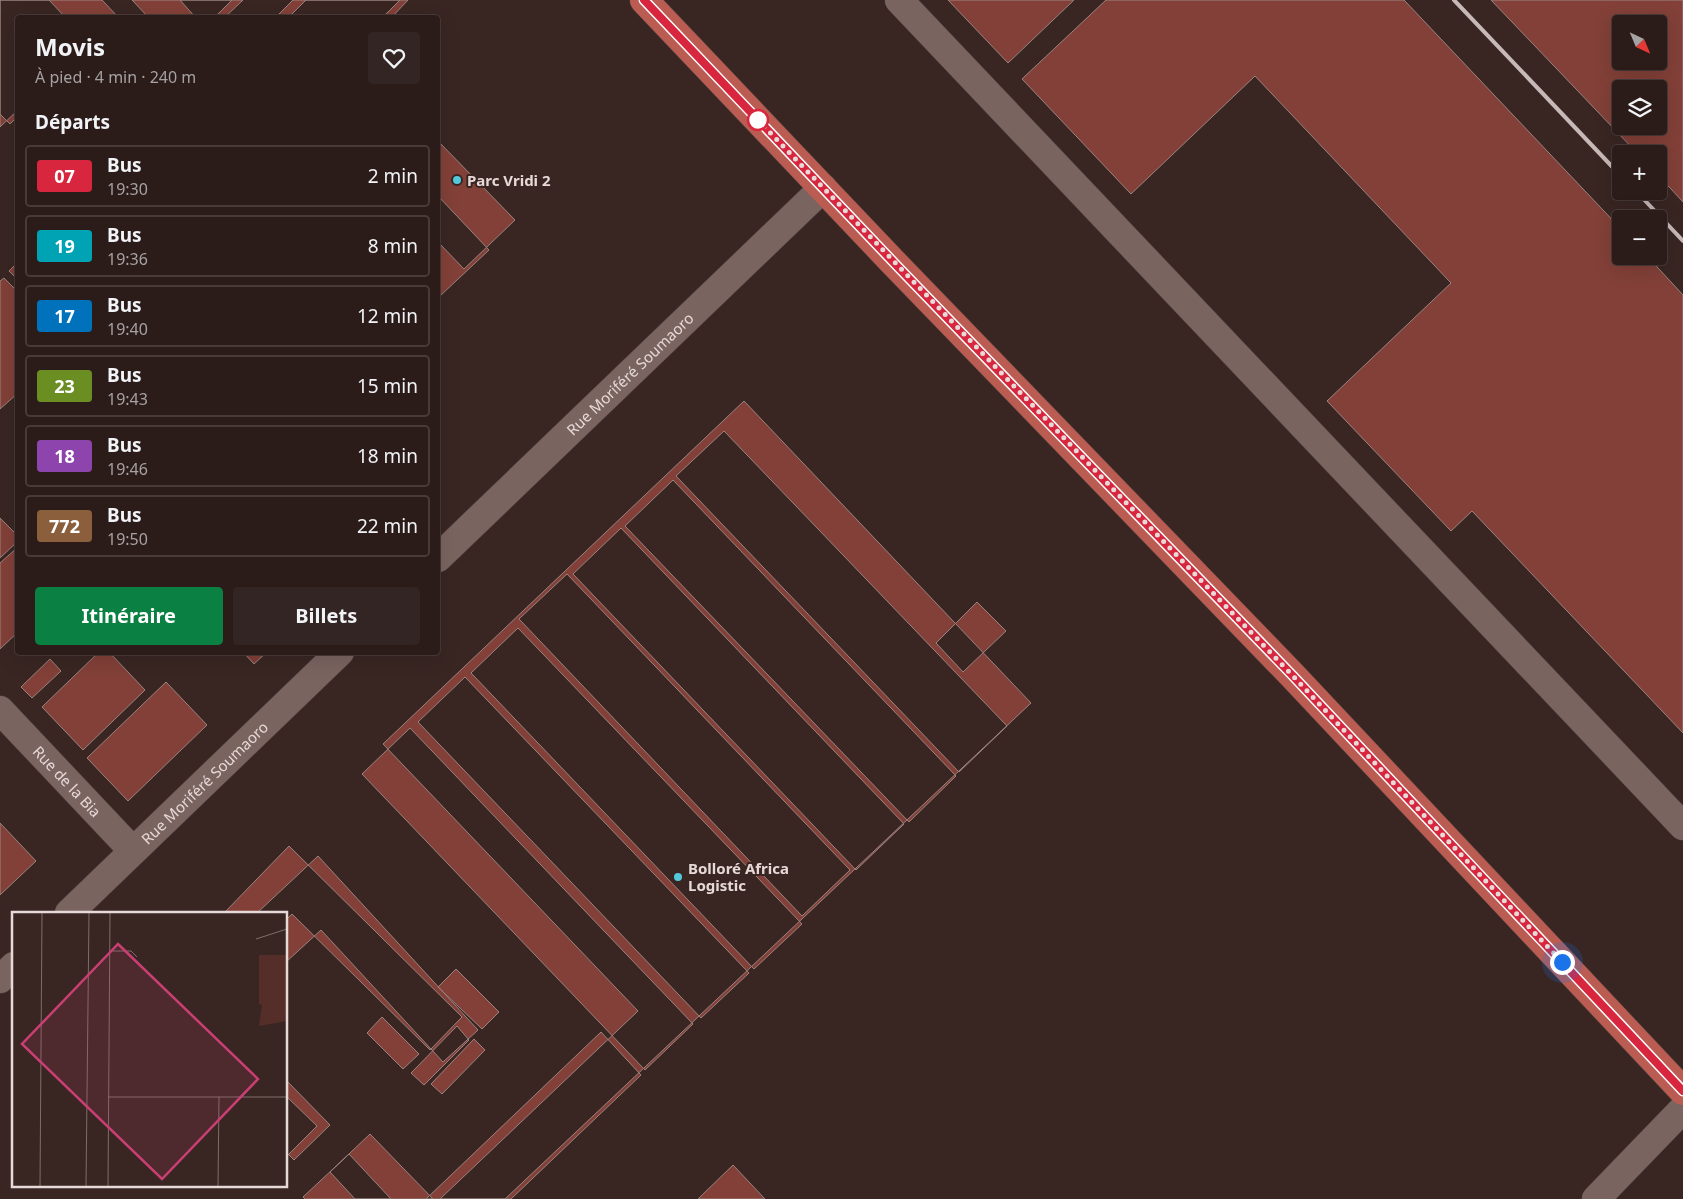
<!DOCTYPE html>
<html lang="fr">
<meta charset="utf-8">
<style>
body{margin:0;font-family:"Noto Sans",sans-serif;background:#332523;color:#f1f3f6;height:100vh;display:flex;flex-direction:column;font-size:19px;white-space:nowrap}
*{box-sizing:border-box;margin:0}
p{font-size:16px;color:#a6a1a2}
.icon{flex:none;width:28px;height:28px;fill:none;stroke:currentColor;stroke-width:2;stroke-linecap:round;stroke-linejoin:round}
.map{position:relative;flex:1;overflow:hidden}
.drawer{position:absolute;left:15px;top:15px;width:425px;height:640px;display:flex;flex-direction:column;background:#2b1c1a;border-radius:5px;box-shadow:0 5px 20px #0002,0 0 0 1px #473a39}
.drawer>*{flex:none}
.badge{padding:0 10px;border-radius:4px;font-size:18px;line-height:32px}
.needle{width:32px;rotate:136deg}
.buttons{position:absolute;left:1612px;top:15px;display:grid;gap:10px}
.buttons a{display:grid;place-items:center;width:55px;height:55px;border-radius:5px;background:#2b1c1a;box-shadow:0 5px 20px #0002,0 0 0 1px #473a39;font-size:25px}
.you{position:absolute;width:25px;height:25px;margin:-12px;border:4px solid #fff;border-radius:50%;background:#1a73e8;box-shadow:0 0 0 8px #1a73e833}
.map>.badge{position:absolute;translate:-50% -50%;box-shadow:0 0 0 2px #fff}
h2{padding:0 20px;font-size:19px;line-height:45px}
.round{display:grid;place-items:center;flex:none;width:52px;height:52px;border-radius:5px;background:#332523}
.head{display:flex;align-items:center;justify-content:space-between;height:85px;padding:0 20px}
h1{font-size:24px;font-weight:700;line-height:38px}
.button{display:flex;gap:10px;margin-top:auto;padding:10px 20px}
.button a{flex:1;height:58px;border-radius:5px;background:#0b8043;color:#fff;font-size:20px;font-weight:700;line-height:58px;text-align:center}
.button a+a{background:#332523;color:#f1f3f6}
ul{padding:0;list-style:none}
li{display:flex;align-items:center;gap:15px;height:62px;margin:0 10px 8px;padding:0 10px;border:2px solid #473a39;border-radius:5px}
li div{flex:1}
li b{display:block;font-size:19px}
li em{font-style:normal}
li .badge{min-width:55px;font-weight:700;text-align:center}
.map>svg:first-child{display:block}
.building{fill:#824038;stroke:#9b837f;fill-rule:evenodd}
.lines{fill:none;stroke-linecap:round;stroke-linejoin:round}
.minor-casing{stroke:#534442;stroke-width:29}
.major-casing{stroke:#534442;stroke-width:29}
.minor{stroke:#7a6460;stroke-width:28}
.major{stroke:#ba5c52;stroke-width:28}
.rail{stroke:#c7b9b7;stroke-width:4}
.line-casing{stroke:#fff;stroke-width:11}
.line{stroke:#d7263d;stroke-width:8}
.walk{stroke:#e6d9d7;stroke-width:5;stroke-dasharray:0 9}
.stop-dot{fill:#fff;stroke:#d7263d;stroke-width:2.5}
.poi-dot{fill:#53cadc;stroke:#392623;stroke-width:2}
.labels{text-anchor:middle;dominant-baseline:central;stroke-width:4;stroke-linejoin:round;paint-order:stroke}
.poi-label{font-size:15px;font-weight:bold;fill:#e6d9d7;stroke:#392623;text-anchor:start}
.street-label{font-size:15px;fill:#e6d9d7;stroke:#392623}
.inset-road{fill:none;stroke:#7e6e6b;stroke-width:1}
.view{fill:#c93f74;fill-opacity:0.15;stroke:#c93f74;stroke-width:2.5}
.inset-edge{fill:none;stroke:#e6d9d7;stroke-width:2.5}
</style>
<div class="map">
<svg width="1683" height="1199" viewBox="0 0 1683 1199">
<rect width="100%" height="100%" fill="#392623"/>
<path class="building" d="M0 0H102L118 17 18 18V116L10 124 0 114Z
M0 0H49L66 18H18V110L0 127Z
M132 0H232L214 18H149Z
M180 0H243L224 18H196Z
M293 0H400L382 18H275Z
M306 0H408L391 18H288Z
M948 0H1074L1008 63Z
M1106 0H1404L1621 229V256H1647L1683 295V733L1472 511 1451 531 1327 401 1451 283 1255 76 1131 194 1022 79Z
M1491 0H1683V202L1659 176V154H1638ZM1621 24H1659V61H1621ZM1621 89H1659V126H1621Z
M438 141 515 220 464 269 438 242Z
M438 196 489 250 440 296 438 294Z
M18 262V280L9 271Z
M4 278 18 292V393L0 409V281Z
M744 401 1031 703 505 1199H440L638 1011 383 744Z
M724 431 1007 726 959 772 676 476Z
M673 480 956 776 909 822 625 526Z
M0 518 18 536V541L0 558Z
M621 528 904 824 856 870 573 574Z
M18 547V632L0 649V563Z
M567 574 850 870 802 916 519 619Z
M977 602 1006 631 963 672 936 643Z
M518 628 802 924 754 969 471 673Z
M99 652H109L145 690 83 750 42 707Z
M243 652H267L254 664Z
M50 659 61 671 32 698 21 687Z
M465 677 749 973 701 1018 418 722Z
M166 682 207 725 128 801 87 758Z
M410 728 693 1024 645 1070 362 774Z
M0 823 36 861 0 895Z
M289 846 462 1017 430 1050 292 914 286 920V913H224Z
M318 856 478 1030 443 1062 321 930 286 962V913H257Z
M456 969 499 1012 482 1029 438 987Z
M382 1017 419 1054 403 1069 367 1033Z
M457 1026 469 1040 424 1085 411 1073Z
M601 1032 641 1075 511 1199H426Z
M474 1039 485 1050 442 1094 431 1084Z
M286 1080 330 1125 294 1160 286 1152Z
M286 1096 317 1126 286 1157Z
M370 1134 433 1199H355L330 1172Z
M349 1154 391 1199H305L303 1197Z
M733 1165 765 1199H698Z"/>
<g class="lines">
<g class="minor-casing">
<g id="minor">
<path d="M899 0 1683 826"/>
<path id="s1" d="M438 558 823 188"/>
<path id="s2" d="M0 710 133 851"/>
<path id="s3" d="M69 913 340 652"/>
<path d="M0 979 14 966"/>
<path d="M1596 1199 1683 1109"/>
</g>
</g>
<g class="major-casing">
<path id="major" d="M644 0 890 259 1293 676 1683 1091"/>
</g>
<use href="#minor" class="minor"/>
<use href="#major" class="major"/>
<path class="rail" d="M1454 0 1621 176
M1636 191 1683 241"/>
</g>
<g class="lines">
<g class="line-casing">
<path id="line" d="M644 0 899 268 1293 676 1683 1091"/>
</g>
<use href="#line" class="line"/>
<path class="walk" d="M758 120 1293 676 1562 962"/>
</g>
<circle class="stop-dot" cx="758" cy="120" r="10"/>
<g class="poi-dot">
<circle cx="457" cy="180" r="5"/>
<circle cx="678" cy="877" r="5"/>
</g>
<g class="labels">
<g class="poi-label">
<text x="467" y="180">Parc Vridi 2</text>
<text x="688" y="868">Bolloré Africa<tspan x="688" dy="17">Logistic</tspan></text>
</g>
<g class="street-label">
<text stroke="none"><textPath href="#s1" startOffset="266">Rue Moriféré Soumaoro</textPath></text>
<text stroke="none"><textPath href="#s2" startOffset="98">Rue de la Bia</textPath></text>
<text stroke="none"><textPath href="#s3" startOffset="188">Rue Moriféré Soumaoro</textPath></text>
</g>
</g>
<g transform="translate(12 912)">
<rect width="275" height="275" fill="#392623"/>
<path d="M247 43H275V109L247 114 250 93 247 92Z" fill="#562e29"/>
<path class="inset-road" d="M244 27 275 17M98 39H119L125 45M96 185H275M28 274 30 1M74 274 77 1M96 274 98 1M206 274 207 185"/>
<path class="view" d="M106 32 246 167 150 267 10 132Z"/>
<rect width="275" height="275" class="inset-edge"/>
</g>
</svg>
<div class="buttons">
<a><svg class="needle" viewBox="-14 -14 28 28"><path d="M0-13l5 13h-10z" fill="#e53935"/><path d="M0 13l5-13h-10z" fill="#a6a1a2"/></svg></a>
<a><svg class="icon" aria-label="layers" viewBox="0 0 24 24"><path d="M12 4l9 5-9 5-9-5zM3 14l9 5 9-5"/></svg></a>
<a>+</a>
<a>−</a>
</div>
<div class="you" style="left:1562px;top:962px"></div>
<section class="drawer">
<div class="head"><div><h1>Movis</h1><p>À pied · 4 min · 240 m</p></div><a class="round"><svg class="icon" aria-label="heart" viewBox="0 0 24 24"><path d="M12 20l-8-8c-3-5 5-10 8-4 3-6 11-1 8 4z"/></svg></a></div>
<h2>Départs</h2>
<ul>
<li><span class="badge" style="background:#d7263d;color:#fff">07</span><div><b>Bus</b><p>19:30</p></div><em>2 min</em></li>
<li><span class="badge" style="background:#00a3b4;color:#fff">19</span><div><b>Bus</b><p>19:36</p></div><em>8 min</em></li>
<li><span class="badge" style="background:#0072bc;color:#fff">17</span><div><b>Bus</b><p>19:40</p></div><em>12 min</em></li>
<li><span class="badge" style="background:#6b8e23;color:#fff">23</span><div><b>Bus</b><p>19:43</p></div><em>15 min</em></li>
<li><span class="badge" style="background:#8e44ad;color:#fff">18</span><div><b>Bus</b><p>19:46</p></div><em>18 min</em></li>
<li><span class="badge" style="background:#8b5e3c;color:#fff">772</span><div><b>Bus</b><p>19:50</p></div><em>22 min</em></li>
</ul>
<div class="button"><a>Itinéraire</a><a>Billets</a></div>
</section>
</div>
